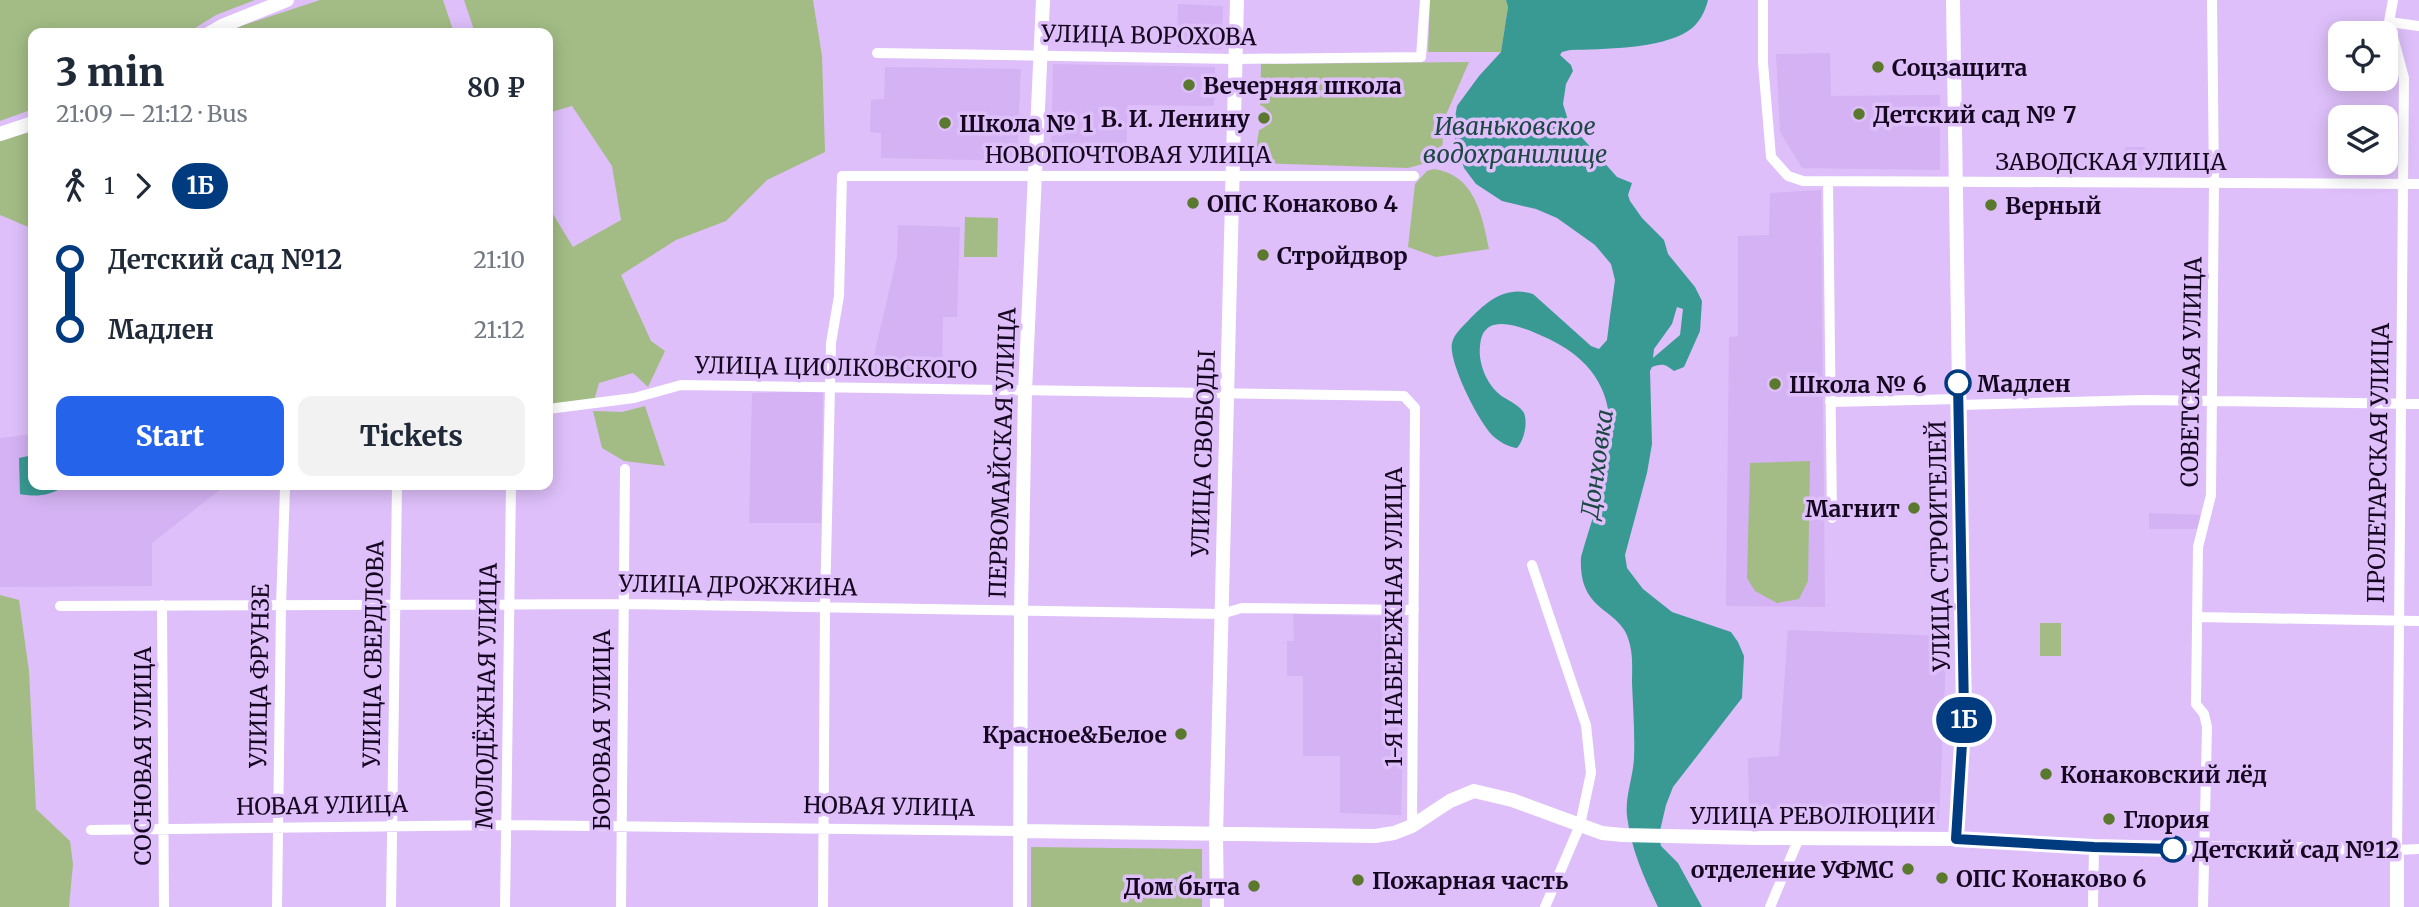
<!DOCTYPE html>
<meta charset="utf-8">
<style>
body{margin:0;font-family:Merriweather,serif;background:#f2f2f3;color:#1f2937;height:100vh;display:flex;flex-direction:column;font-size:26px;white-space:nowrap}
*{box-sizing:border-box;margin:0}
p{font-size:23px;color:#747a83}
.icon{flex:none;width:38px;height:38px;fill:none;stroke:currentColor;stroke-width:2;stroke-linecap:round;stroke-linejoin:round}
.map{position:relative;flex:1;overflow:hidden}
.side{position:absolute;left:28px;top:28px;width:525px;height:462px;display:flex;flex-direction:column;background:#fff;border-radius:14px;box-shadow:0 4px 18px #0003}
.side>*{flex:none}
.badge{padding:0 14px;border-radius:23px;font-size:24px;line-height:46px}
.buttons{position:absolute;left:2328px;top:21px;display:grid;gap:14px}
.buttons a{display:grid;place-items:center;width:70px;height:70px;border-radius:14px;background:#fff;box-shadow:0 4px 18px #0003;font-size:35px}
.map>.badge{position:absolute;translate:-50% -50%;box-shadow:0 0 0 4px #fff}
.legs{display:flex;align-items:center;gap:10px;height:77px;padding:0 28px;font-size:23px}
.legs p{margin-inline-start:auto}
.overview{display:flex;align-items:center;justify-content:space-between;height:119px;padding:0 28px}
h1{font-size:38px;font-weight:800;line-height:52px}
.cta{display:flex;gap:14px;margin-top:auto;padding:14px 28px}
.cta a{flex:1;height:80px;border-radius:14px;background:#2563eb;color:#fff;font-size:28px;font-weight:800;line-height:80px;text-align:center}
.cta a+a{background:#f2f2f3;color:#1f2937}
ul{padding:0 28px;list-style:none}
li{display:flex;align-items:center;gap:24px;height:70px;font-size:26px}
li i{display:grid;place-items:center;width:10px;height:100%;margin:0 9px;background:currentColor}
li i::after{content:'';width:18px;height:18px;margin:-9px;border:5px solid;border-radius:50%;background:#fff}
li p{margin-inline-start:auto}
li:first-child i{background:linear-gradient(#0000 50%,currentColor 0)}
li:last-child i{background:linear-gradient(currentColor 50%,#0000 0)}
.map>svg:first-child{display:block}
.built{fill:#d4b2f3}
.green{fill:#a3bc85}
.water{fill:#399a93;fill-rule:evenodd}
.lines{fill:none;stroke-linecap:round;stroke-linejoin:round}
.street{stroke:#fff;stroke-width:10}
.secondary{stroke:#fff;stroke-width:14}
.line-1-casing{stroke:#fff;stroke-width:16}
.line-1{stroke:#003b80;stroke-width:10}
.poi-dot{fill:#5a782e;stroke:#debffa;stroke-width:2.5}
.stop-1-dot{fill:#fff;stroke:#003b80;stroke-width:3.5}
.labels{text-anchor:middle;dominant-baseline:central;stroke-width:7;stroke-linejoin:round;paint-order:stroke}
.street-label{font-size:23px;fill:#150720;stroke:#debffa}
.poi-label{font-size:23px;font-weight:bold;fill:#150720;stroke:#debffa;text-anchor:start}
.stop-label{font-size:23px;font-weight:bold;fill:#150720;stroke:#debffa;text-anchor:start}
.water-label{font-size:24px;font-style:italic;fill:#1c4743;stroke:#debffa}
</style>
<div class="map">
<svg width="2419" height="907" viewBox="0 0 2419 907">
<rect width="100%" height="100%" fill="#debffa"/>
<path class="built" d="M1178 4 1223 6 1222 49 1177 47Z
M1830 53 1831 96 1940 95V170L1802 168 1780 132 1776 54Z
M1053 64 1215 67 1214 106 1128 105 1126 159 1051 157Z
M885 67 1021 69 1017 161 881 158V133L870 132 871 100 884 99Z
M2125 147H2144L2148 151V172H2126Z
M1821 190 1825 607 1726 606 1729 337 1738 336V236L1769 235 1770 193Z
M898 225 960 227 957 317H943L942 375 870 372 897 257Z
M823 391 821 523H749L752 393Z
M33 434V485H226L152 543V586L0 587V438Z
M2149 513 2202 515 2199 529H2149Z
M1293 614 1406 617 1401 815 1340 813V756H1303V676H1287V641H1294Z
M1788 630 1947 636 1939 820 1795 817 1794 809H1749L1748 758 1779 756Z"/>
<path class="green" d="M0 0H255L216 15 187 33H33V109L0 121Z
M320 0H443L454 33H229L241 26Z
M464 0H813L822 56 825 152 767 180 726 221 676 240 621 275 651 341 665 351 648 387 633 373 599 383 594 401 548 405V206L573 247 621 220 612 166 572 106 548 113V33H475Z
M1430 0H1506L1508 7 1501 52H1428Z
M1469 62 1445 117 1441 159 1408 168 1254 163 1259 130C1273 125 1273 110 1260 105L1261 64Z
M33 131V229L0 215V141Z
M1434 169C1475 175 1482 215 1489 249L1436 257 1408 247 1415 184 1427 171Z
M965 217 998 218 997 257H964Z
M645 406 665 466 624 461 602 448 593 411 622 412Z
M1810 461 1808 581 1799 599 1777 603 1755 591 1747 578 1750 463Z
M0 595 19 600 29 671 36 809 70 841 73 864 69 907H0Z
M2040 623H2061V656H2040Z
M1031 847 1202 849V907H1031Z"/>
<path class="water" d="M1506 0H1708C1705 12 1699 24 1688 31 1661 49 1602 49 1570 50L1562 52 1560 55 1571 65 1573 71 1566 84 1563 104 1569 123 1617 177 1632 183 1628 195 1630 201 1642 218 1664 240 1668 254 1695 287 1702 301 1700 331 1684 367 1674 371C1665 364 1663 363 1652 367L1650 371 1652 444 1647 473 1625 555 1627 568 1643 589 1672 612 1731 632 1738 642 1744 656 1742 698 1673 787 1666 805 1659 835 1661 846 1678 863 1702 907H1658C1644 878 1631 849 1627 816 1625 796 1633 778 1634 758 1635 733 1633 708 1632 683 1632 671 1633 657 1630 645 1623 606 1578 616 1581 557 1605 473 1648 380 1540 335 1527 329 1502 319 1489 327 1482 332 1481 338 1480 346 1478 364 1487 386 1503 397 1510 401 1520 406 1524 413 1528 423 1524 441 1517 448 1508 447 1500 442 1493 436 1479 423 1448 362 1452 343 1454 334 1462 327 1468 321 1486 302 1505 285 1533 294L1591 346 1599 349 1607 340 1610 316 1615 280 1611 264 1595 245 1557 218 1536 209 1502 201 1476 184 1464 168 1455 140 1454 123 1457 106 1479 76 1501 52 1508 7ZM1677 307 1683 309 1680 335 1653 358 1654 349 1672 324Z
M33 455V485H61L62 487C51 496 34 497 20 494L19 458Z"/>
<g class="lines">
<path class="street" d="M1763 0V63L1771 157 1788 176 1803 181 2419 184
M2393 0 2389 22 2404 78 2397 850 2419 849
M2389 22 2419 26
M877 53 1236 59 1421 57 1425 0
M1828 181 1832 518
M1830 402 1958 399
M1959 405 2144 400 2419 404
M548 409 634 398 681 385 1404 396 1415 408 1412 826
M1532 565 1586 725 1591 773 1580 825 1545 907
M162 605 164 907
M60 606 623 604 1221 614 1242 608 1414 610
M2197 617 2419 621
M91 830 505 825 1021 831
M277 907 281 605 285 488
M391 907 397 485
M505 907 511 485
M621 907 625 469
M823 907 825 606 831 343 839 296 842 176H1414
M1770 907 1799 838
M2093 907 2094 847
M2203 907 2207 727 2204 714 2196 704 2198 547 2211 495 2214 182 2212 0"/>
<path class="secondary" d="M1953 0 1964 712 1956 839
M210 33 222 26 287 0
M0 134 33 123
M1021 831 1375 836 1394 833 1412 826 1450 801 1474 791 1512 800 1602 833 1623 835 1756 838 1956 839 2094 847 2397 850V907
M1020 907 1021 611 1025 391 1043 0
M1217 907 1216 835 1237 0"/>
</g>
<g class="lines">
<g class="line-1-casing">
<path id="line-1" d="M1958 383 1964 712 1956 839 2094 847 2173 849"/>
</g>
<use href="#line-1" class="line-1"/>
</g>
<g class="poi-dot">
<circle cx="1878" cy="67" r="7"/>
<circle cx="1189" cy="85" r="7"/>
<circle cx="1859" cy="114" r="7"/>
<circle cx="1264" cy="118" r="7"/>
<circle cx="945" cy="123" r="7"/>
<circle cx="1193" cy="203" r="7"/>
<circle cx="1991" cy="205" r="7"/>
<circle cx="1263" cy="255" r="7"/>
<circle cx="1775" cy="384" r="7"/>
<circle cx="1914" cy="508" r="7"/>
<circle cx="1181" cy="734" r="7"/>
<circle cx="2046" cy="774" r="7"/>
<circle cx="2109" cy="819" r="7"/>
<circle cx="1908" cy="869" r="7"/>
<circle cx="1942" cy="878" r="7"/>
<circle cx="1358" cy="880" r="7"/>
<circle cx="1254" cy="886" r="7"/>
</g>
<g class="stop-1-dot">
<circle cx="1958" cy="383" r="12"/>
<circle cx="2173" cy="849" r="12"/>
</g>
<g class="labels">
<g class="street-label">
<text transform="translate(1149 35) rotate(1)">УЛИЦА ВОРОХОВА</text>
<text x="1128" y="154">НОВОПОЧТОВАЯ УЛИЦА</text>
<text x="2111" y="161">ЗАВОДСКАЯ УЛИЦА</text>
<text transform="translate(836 367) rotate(1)">УЛИЦА ЦИОЛКОВСКОГО</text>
<text transform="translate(2191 372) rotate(-89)">СОВЕТСКАЯ УЛИЦА</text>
<text transform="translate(1002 453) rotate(-88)">ПЕРВОМАЙСКАЯ УЛИЦА</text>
<text transform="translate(1203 453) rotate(-88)">УЛИЦА СВОБОДЫ</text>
<text transform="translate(2378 463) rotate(-89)">ПРОЛЕТАРСКАЯ УЛИЦА</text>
<text transform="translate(1939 546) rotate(-91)">УЛИЦА СТРОИТЕЛЕЙ</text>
<text transform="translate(738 585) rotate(1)">УЛИЦА ДРОЖЖИНА</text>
<text transform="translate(1393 617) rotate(-90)">1-Я НАБЕРЕЖНАЯ УЛИЦА</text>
<text transform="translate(373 654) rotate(-89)">УЛИЦА СВЕРДЛОВА</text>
<text transform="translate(259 676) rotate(-89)">УЛИЦА ФРУНЗЕ</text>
<text transform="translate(486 696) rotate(-89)">МОЛОДЁЖНАЯ УЛИЦА</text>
<text transform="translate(601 730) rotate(-90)">БОРОВАЯ УЛИЦА</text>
<text transform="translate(142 756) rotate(-90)">СОСНОВАЯ УЛИЦА</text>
<text transform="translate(322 805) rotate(-1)">НОВАЯ УЛИЦА</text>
<text transform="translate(889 806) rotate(1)">НОВАЯ УЛИЦА</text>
<text x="1813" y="815">УЛИЦА РЕВОЛЮЦИИ</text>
</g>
<g class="poi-label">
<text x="1892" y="67">Соцзащита</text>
<text x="1203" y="85">Вечерняя школа</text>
<text x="1873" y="114">Детский сад № 7</text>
<text x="1250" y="118" text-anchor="end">В. И. Ленину</text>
<text x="959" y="123">Школа № 1</text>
<text x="1207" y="203">ОПС Конаково 4</text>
<text x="2005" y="205">Верный</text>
<text x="1277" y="255">Стройдвор</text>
<text x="1789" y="384">Школа № 6</text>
<text x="1900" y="508" text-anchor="end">Магнит</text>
<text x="1167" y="734" text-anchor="end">Красное&amp;Белое</text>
<text x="2060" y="774">Конаковский лёд</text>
<text x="2123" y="819">Глория</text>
<text x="1894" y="869" text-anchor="end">отделение УФМС</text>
<text x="1956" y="878">ОПС Конаково 6</text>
<text x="1372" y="880">Пожарная часть</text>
<text x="1240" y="886" text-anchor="end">Дом быта</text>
</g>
<g class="stop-label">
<text x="1977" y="383">Мадлен</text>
<text x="2192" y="849">Детский сад №12</text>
</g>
<g class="water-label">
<text x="1515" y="126">Иваньковское<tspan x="1515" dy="28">водохранилище</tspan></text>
<text transform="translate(1597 464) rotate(-82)">Донховка</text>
</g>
</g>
</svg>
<div class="buttons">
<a><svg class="icon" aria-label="locate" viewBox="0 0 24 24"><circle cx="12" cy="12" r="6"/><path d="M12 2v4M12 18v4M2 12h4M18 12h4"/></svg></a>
<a><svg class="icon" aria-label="layers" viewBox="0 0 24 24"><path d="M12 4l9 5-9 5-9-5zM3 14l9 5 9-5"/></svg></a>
</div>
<b class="badge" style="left:1964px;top:720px;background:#003b80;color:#fff">1Б</b>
<section class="side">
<div class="overview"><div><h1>3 min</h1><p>21:09 – 21:12 · Bus</p></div><b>80 ₽</b></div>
<div class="legs"><svg class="icon" aria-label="walk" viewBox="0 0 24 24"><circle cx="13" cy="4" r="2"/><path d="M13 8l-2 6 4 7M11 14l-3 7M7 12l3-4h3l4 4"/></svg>1<svg class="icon" aria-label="forward" viewBox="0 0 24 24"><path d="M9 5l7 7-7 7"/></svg><b class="badge" style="background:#003b80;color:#fff">1Б</b></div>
<ul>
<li><i style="color:#003b80"></i><b>Детский сад №12</b><p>21:10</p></li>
<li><i style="color:#003b80"></i><b>Мадлен</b><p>21:12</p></li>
</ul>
<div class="cta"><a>Start</a><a>Tickets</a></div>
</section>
</div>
